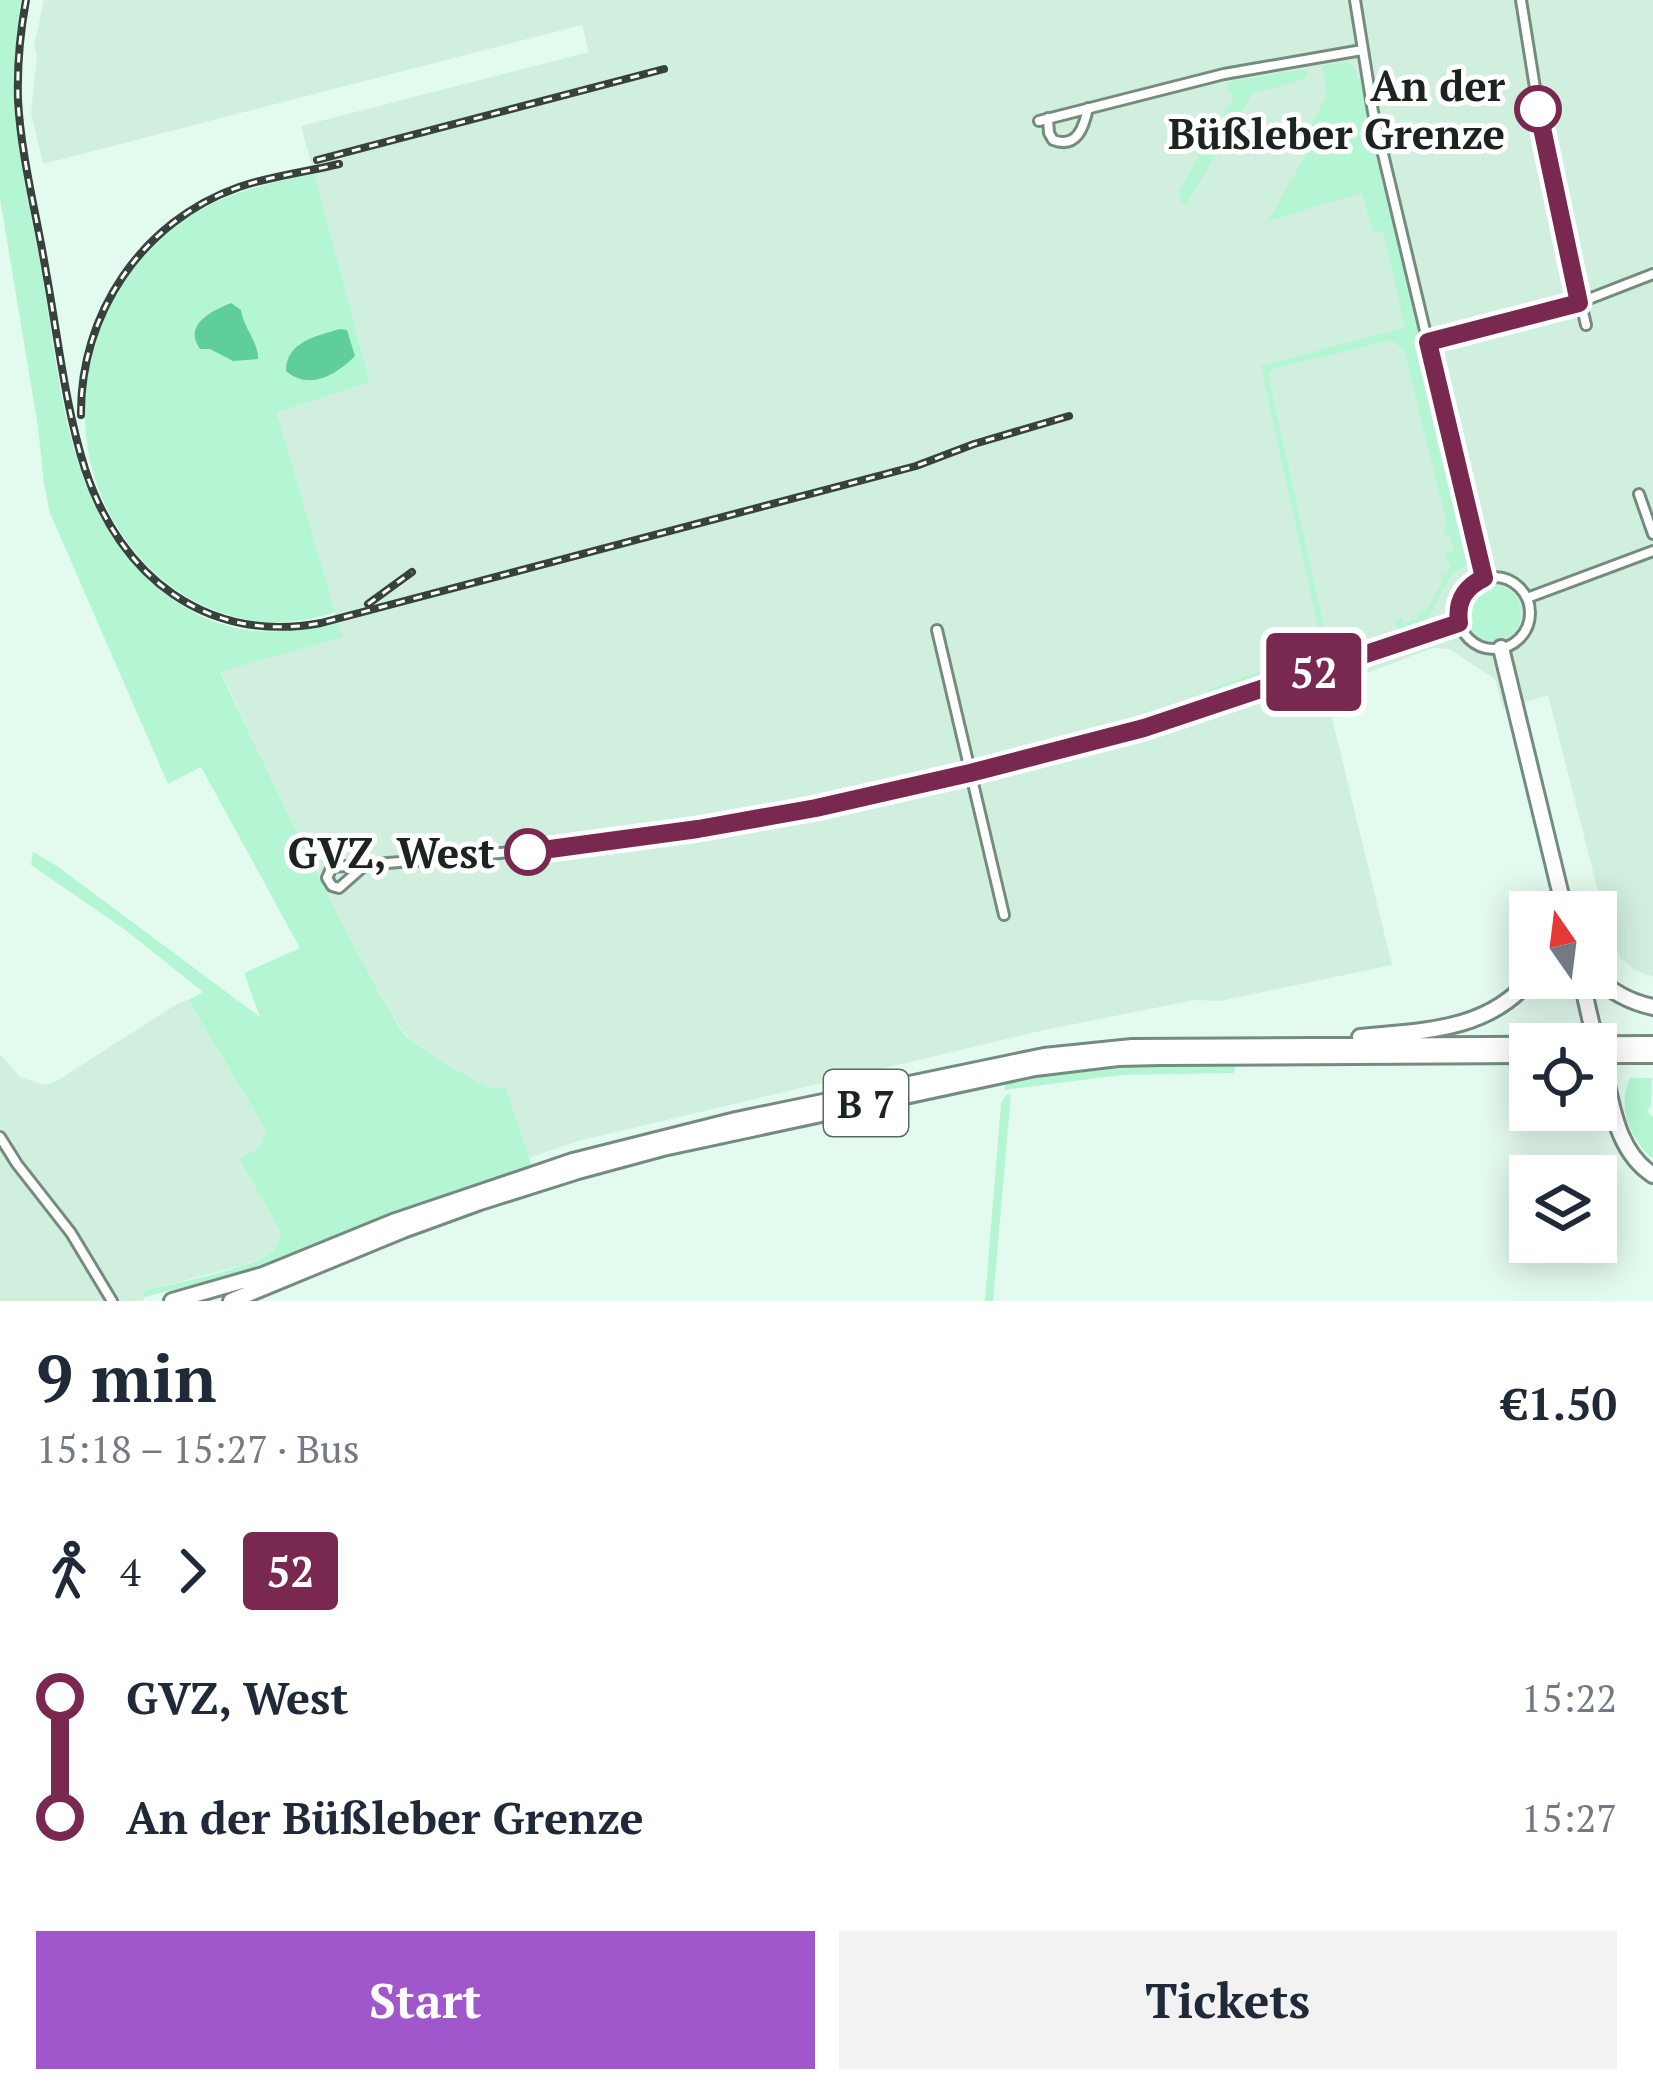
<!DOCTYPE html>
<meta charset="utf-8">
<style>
body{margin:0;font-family:"PT Serif",serif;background:#f2f2f3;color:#1f2937;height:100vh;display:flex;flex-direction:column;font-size:45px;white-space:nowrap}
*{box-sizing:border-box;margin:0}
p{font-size:39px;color:#747a83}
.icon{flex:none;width:66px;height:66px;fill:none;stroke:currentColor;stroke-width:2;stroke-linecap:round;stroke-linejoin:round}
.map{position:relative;height:1301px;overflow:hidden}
.drawer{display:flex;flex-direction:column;background:#fff;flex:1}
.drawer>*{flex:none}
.badge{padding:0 24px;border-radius:9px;font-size:42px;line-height:78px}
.needle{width:78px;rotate:346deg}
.tools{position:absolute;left:1509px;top:891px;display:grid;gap:24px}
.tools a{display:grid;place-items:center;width:108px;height:108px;border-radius:0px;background:#fff;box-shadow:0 6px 30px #0003;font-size:60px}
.map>.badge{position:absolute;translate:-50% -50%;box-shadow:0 0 0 6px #fff}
.legs{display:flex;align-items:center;gap:18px;height:132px;padding:0 36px;font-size:39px}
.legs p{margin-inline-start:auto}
.head{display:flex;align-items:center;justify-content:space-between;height:204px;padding:0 36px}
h1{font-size:66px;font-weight:700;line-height:90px}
.primary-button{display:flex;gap:24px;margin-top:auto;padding:24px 36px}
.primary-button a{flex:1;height:138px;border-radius:0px;background:#a057cb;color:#fff;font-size:48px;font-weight:700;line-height:138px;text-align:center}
.primary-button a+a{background:#f2f2f3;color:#1f2937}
ul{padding:0 36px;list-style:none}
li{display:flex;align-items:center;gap:42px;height:120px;font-size:45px}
li i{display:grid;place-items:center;width:18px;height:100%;margin:0 15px;background:currentColor}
li i::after{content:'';width:30px;height:30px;margin:-15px;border:9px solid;border-radius:50%;background:#fff}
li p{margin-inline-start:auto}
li:first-child i{background:linear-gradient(#0000 50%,currentColor 0)}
li:last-child i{background:linear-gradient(currentColor 50%,#0000 0)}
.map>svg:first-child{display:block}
.built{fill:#d0efde}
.green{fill:#b4f6d3}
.water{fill:#5fce9a}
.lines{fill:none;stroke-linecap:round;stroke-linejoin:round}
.minor-casing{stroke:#758b7f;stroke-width:14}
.trunk-casing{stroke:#758b7f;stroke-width:20}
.minor{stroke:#fff;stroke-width:8}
.trunk{stroke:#fff;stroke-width:14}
.rail-casing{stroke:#37423c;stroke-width:8}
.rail{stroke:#fff;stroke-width:3;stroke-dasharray:9;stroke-linecap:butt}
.trunk-bridge-casing{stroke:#758b7f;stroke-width:20;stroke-linecap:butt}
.trunk-bridge{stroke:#fff;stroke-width:14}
.line-1-casing{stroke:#fff;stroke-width:27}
.line-1{stroke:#79294f;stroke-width:18}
.stop-1-dot{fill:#fff;stroke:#79294f;stroke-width:6}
.labels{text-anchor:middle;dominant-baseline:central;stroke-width:10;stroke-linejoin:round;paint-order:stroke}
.shield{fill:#fff;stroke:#5f6662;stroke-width:3}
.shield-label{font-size:39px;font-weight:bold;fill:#1b241f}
.stop-label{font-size:42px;font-weight:bold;fill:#1b241f;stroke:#fff;text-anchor:end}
</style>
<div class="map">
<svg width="1653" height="1301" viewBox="0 0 1653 1301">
<rect width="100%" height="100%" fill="#e3fbee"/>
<path class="built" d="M44 0H1653V977L1635 970 1620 958 1610 938 1548 695 1503 709 1495 679 1449 649 1433 648 1325 689 1392 965 1220 1001 1194 1000 1040 1031 578 1141 529 1158 506 1088 488 1087 444 1063 407 1037 380 995 329 898 220 671 342 637 277 411 370 381 301 126 589 52 582 25 43 164 31 113 37 56 34 46Z
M188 1000 266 1130 261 1146 239 1159 281 1232 275 1248 269 1255 241 1266 143 1291 144 1301H0V1054L20 1077 45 1085 55 1082 177 1004Z"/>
<path class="green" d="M0 0H21C6 99 26 183 43 280 54 344 60 414 83 476 109 548 168 619 248 630 279 634 308 629 338 621L343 637 220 672 329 898 380 995 406 1037 444 1063 488 1087 506 1088 532 1167 413 1207 262 1268 144 1297 142 1291C167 1285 260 1267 274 1250 276 1247 280 1236 281 1232L239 1159 261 1146 266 1130 188 1000 203 992 124 929 31 865 33 852 57 866 260 1017 244 973 300 948 201 767 168 784 50 513 44 484 38 427 0 198Z
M1347 62 1355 68 1358 79H1362L1468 527 1473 562 1453 573 1426 621 1401 632 1396 626 1397 620 1401 618 1403 623 1418 619 1417 613 1427 609 1443 581 1441 572 1446 574 1451 565 1446 562V553L1454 551 1450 535 1443 536 1447 524 1404 350 1391 340 1270 370 1268 375 1330 654 1212 694 1209 689 1323 650 1261 366 1405 327 1383 231 1373 232 1362 193 1268 221 1313 142 1307 131 1327 96 1323 66Z
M1307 69V75L1302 80 1252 94 1187 203H1181L1179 191 1234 96 1228 92V82Z
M314 173 370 382 277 412 335 612C219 653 108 565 88 450 73 360 115 261 193 214 230 191 272 183 314 173Z
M1465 613a28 28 0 1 1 56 0a28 28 0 1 1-56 0Z
M1235 1062 1234 1073 1122 1075 1004 1090 1007 1080C1083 1065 1158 1063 1235 1062Z
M1630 1078H1652L1651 1105 1647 1112 1653 1117V1157H1650C1629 1135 1617 1107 1630 1078Z
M1011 1094 993 1301H985L1001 1103 1006 1095Z"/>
<path class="water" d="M231 303 241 310C243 327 259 343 258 359L233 361 210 349H200C183 325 211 311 231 303Z
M340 329 347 330 355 356C336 375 309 391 286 371 286 342 316 336 340 329Z"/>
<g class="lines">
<g class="minor-casing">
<path id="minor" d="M1355 0 1373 112 1484 578
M1521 0 1544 144 1586 325
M1048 118 1049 133 1053 140C1077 149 1084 127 1088 108
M1039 121 1224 74 1362 50
M1428 342 1568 307 1653 274
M1639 494 1653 534
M1458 613a36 36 0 1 1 72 0a36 36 0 1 1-72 0Z
M1527 598 1653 551
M937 630 1004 915
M365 865 339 888 332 886 327 878 332 867C496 856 658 838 820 808 975 778 1128 733 1278 684 1338 664 1400 646 1459 623
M0 1137 17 1164 71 1233 112 1301"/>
</g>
<g class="trunk-casing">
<path id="trunk" d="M1501 648 1565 912
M1596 976C1612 993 1630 1002 1653 1007
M1581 978 1590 1018
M1360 1037C1422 1031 1489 1031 1531 978
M1596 1055H1653
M1607 1085C1614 1118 1622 1155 1653 1175
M172 1301 263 1275 393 1222 573 1161 736 1120 1044 1056 1132 1047 1653 1044
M231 1301 403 1230 480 1202 578 1171 663 1148 1035 1068 1118 1058 1161 1057 1530 1055"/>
</g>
<use href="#minor" class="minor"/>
<use href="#trunk" class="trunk"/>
<g class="rail-casing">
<path id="rail" d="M26 0C20 33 17 67 18 100 21 157 37 216 46 272 58 337 65 406 85 469 120 577 207 644 321 623L916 466 974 444 1069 416
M317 160 664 69
M81 415C80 314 142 221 239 187 271 176 306 172 339 164
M368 604 412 572"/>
</g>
<use href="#rail" class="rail"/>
<g class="trunk-bridge-casing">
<path id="trunk-bridge" d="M1590 1018 1607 1085"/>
</g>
<use href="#trunk-bridge" class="trunk-bridge"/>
</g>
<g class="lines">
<g class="line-1-casing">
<path id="line-1" d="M528 852 698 829 816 808 970 773 1144 728 1459 623C1456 601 1465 587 1484 578L1428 342 1579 303 1538 109"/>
</g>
<use href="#line-1" class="line-1"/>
</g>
<g class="stop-1-dot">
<circle cx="1538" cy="109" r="21"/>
<circle cx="528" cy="852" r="21"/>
</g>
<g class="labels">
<rect class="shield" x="824" y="1070" width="84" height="66" rx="9"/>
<g class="shield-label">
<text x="866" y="1103">B 7</text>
</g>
<g class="stop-label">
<text x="1505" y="85">An der<tspan x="1505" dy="48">Büßleber Grenze</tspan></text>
<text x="495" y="852">GVZ, West</text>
</g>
</g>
</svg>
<div class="tools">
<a><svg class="needle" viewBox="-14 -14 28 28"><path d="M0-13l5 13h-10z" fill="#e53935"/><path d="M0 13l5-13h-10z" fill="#747a83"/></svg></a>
<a><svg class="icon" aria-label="locate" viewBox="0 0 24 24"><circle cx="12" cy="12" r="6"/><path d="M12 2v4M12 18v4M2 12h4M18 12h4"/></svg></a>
<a><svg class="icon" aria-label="layers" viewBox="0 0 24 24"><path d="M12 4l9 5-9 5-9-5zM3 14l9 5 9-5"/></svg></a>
</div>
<b class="badge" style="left:1314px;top:672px;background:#79294f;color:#fff">52</b>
</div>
<section class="drawer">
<div class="head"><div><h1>9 min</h1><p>15:18 – 15:27 · Bus</p></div><b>€1.50</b></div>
<div class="legs"><svg class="icon" aria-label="walk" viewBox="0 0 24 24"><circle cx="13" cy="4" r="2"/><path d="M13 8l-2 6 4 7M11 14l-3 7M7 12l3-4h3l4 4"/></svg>4<svg class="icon" aria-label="forward" viewBox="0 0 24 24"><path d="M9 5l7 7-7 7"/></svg><b class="badge" style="background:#79294f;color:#fff">52</b></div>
<ul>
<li><i style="color:#79294f"></i><b>GVZ, West</b><p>15:22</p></li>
<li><i style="color:#79294f"></i><b>An der Büßleber Grenze</b><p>15:27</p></li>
</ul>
<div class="primary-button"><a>Start</a><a>Tickets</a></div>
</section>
